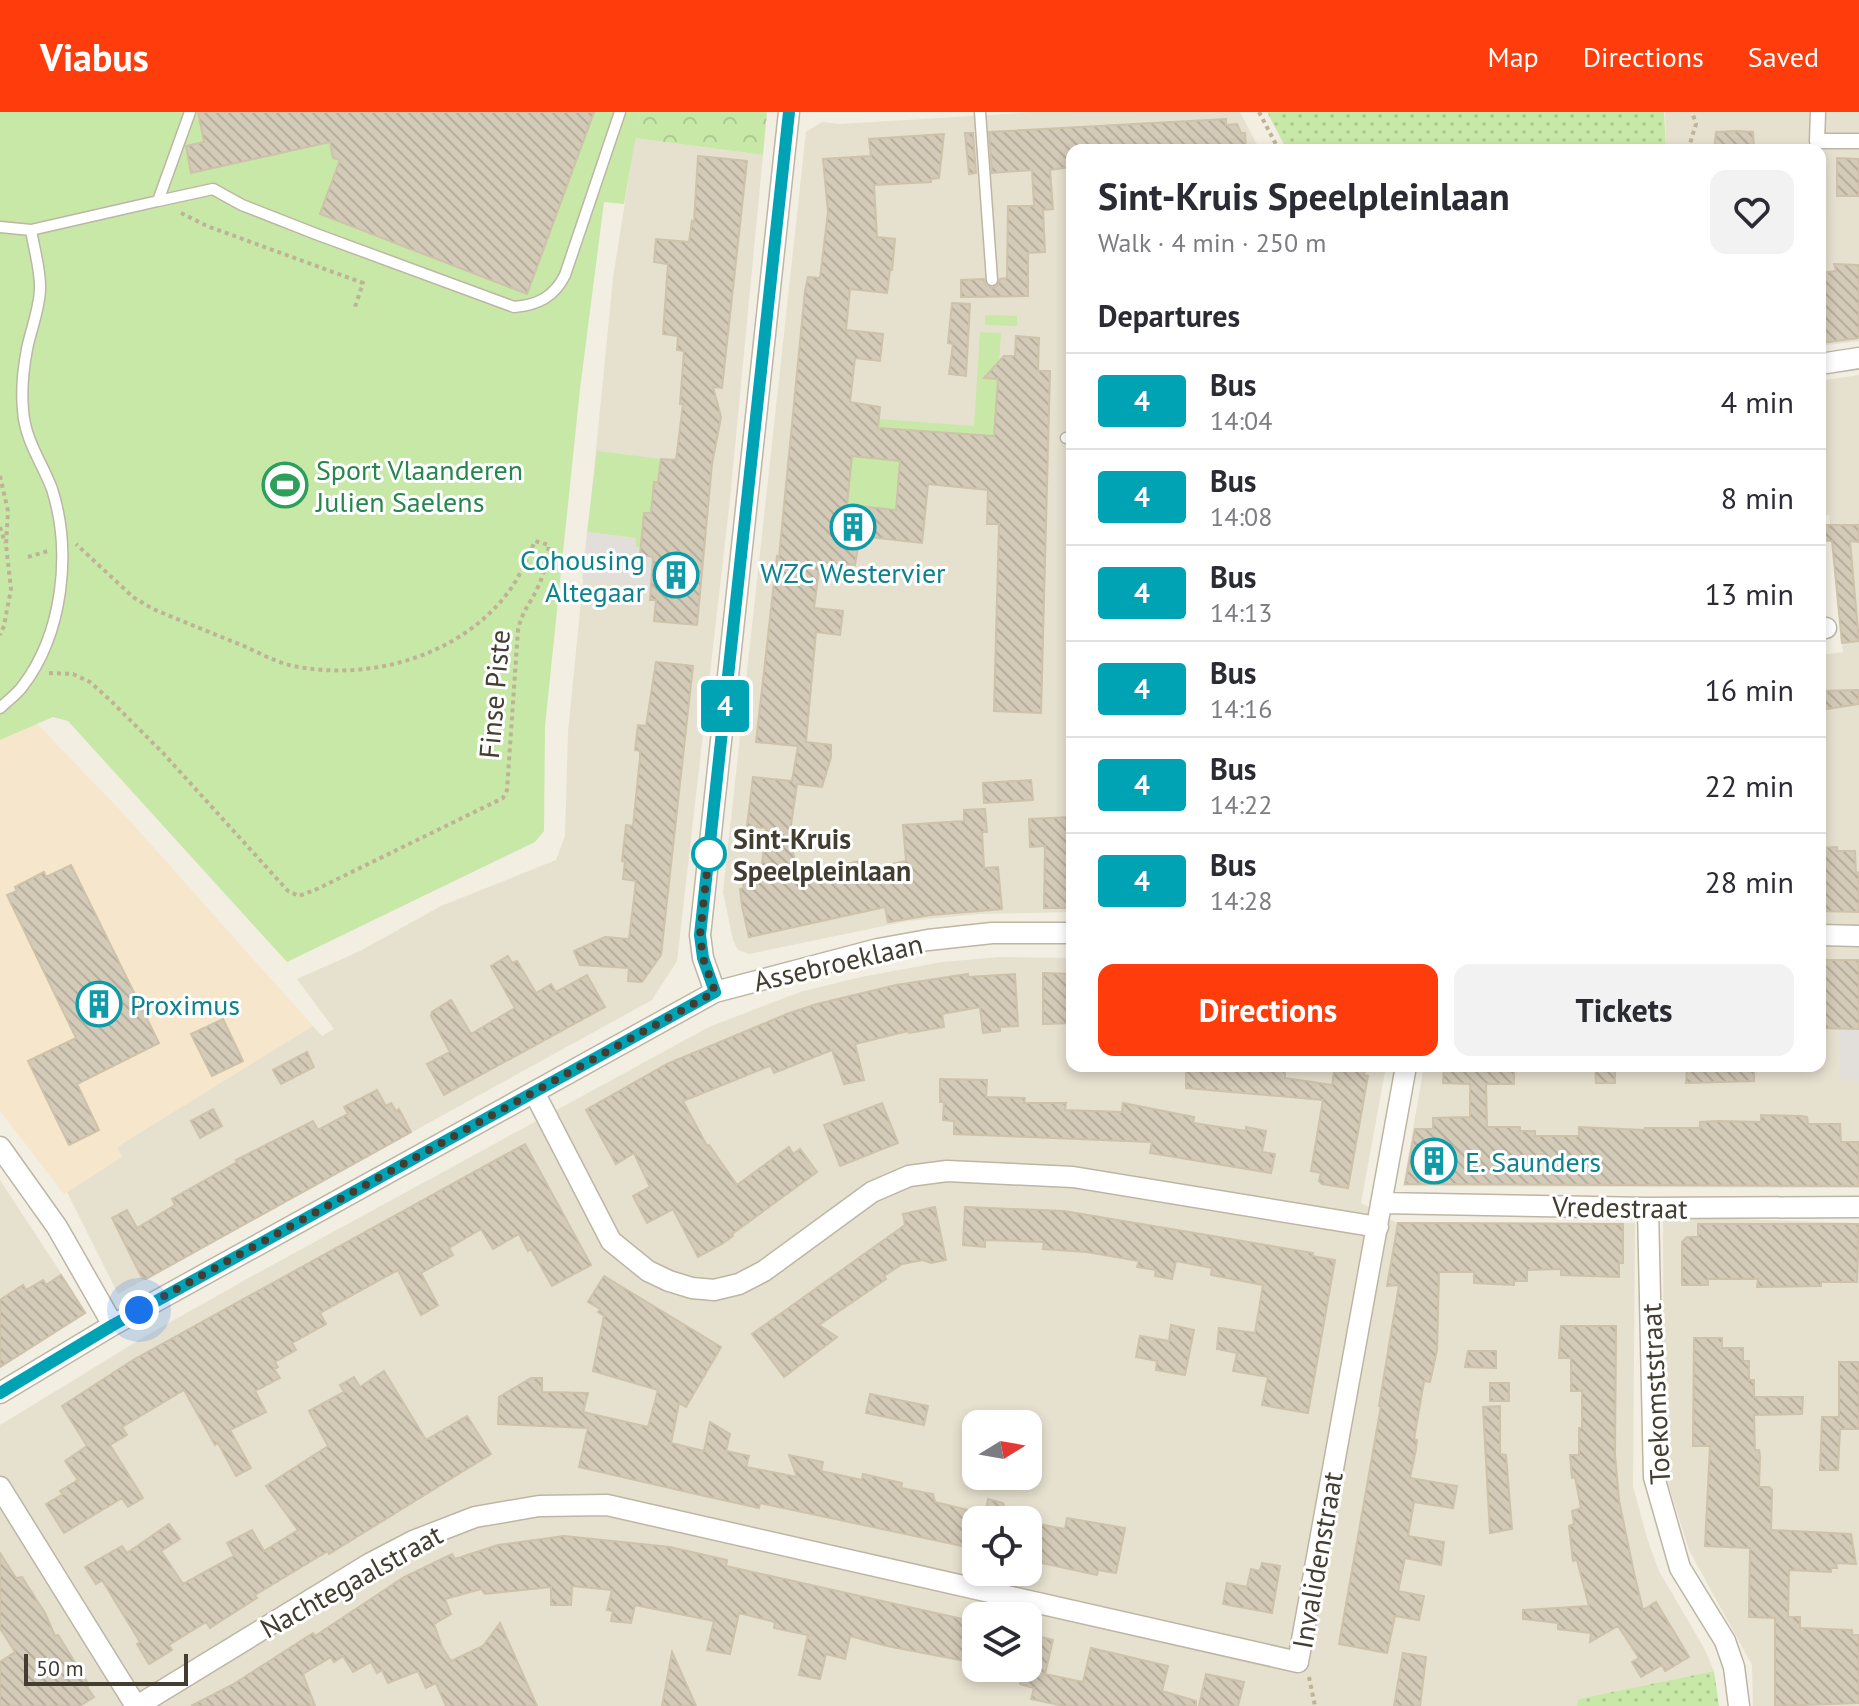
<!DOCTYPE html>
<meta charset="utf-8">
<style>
body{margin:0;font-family:"PT Sans",sans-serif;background:#f2f2f3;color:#2b2b33;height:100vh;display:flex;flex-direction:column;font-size:30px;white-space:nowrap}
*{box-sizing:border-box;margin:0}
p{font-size:26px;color:#7c7c81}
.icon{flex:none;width:44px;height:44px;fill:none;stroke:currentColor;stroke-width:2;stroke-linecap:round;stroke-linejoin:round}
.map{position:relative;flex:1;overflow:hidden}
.sheet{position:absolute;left:1066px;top:32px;width:760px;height:928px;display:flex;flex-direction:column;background:#fff;border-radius:16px;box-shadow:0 4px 12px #0003}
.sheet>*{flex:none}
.badge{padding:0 16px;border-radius:6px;font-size:28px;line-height:52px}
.needle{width:52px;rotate:79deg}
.controls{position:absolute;left:962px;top:1298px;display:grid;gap:16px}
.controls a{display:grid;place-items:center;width:80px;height:80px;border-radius:16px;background:#fff;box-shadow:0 4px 12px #0003;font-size:40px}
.scale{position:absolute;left:24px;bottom:20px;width:164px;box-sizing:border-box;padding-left:8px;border:4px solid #433d32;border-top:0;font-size:22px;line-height:28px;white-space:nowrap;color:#433d32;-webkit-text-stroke:6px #fff;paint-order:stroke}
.you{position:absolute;width:40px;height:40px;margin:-20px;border:6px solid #fff;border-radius:50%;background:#1a73e8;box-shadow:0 0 0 12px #1a73e833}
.map>.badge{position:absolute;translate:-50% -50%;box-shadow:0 0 0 4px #fff}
h2{padding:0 32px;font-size:30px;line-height:72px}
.round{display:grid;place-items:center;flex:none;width:84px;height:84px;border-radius:16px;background:#f2f2f3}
.summary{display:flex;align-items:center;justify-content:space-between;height:136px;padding:0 32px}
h1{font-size:38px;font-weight:700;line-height:60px}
.cta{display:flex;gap:16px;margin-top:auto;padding:16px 32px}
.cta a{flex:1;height:92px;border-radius:16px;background:#ff3c0b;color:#fff;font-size:32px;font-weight:700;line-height:92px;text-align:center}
.cta a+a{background:#f2f2f3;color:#2b2b33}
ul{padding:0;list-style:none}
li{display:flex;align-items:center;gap:24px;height:96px;padding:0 32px;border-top:2px solid #e1e1e2}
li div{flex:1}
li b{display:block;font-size:30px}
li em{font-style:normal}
li .badge{min-width:88px;font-weight:700;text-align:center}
header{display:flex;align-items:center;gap:48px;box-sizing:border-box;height:112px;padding:0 40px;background:#ff3c0b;color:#fff}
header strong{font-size:38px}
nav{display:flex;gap:44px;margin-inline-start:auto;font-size:28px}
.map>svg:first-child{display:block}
.residential{fill:#e6e0cf;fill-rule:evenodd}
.commercial{fill:#f6e6cb}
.grass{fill:url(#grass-dots)}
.forest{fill:url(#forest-crowns)}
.garden{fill:#c8e8a8}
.parking{fill:#e2dfdb}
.building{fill:url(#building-back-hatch);stroke:#cec2aa;stroke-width:2;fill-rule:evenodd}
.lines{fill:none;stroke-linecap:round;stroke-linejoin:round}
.service-casing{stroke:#bdb6a4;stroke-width:13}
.pedestrian-casing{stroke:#bdb6a4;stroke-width:17}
.minor-casing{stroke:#bdb6a4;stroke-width:23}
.path{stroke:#bfb395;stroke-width:4;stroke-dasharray:4 4;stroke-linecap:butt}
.service{stroke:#fff;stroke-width:10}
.pedestrian{stroke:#fff;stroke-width:14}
.minor{stroke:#fff;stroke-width:20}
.line-casing{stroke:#fff;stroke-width:18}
.line{stroke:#00a3b4;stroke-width:12}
.walk{stroke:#433d32;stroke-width:8;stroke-dasharray:0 14.4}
.stop-dot{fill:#fff;stroke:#00a3b4;stroke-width:4}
.labels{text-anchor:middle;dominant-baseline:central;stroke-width:6;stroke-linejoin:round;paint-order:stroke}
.leisure-label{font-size:28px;fill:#27864d;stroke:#fff;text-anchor:start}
.culture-label{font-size:28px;fill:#0d838f;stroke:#fff;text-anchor:start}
.street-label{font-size:28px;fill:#433d32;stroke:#fff}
.stop-label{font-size:28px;font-weight:bold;fill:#433d32;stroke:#fff;text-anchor:start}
</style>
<header>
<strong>Viabus</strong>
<nav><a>Map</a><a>Directions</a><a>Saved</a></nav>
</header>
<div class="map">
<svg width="1859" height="1594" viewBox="0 0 1859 1594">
<defs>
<pattern id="grass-dots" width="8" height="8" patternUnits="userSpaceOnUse" patternTransform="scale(2)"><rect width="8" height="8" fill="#c8e8a8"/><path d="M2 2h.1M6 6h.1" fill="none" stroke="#adc891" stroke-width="1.8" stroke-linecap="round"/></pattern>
<pattern id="forest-crowns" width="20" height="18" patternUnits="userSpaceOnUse" patternTransform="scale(2)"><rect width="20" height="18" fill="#c8e8a8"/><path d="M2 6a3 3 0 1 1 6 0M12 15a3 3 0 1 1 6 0" fill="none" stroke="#adc891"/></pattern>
<pattern id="building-back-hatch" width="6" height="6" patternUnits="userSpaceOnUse" patternTransform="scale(2)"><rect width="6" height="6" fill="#d3cab7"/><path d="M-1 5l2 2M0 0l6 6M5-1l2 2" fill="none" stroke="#b6ae9e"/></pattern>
</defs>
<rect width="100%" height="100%" fill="#f2eee2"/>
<path class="residential" d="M1037 0H1240L1260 38H1072V800L978 802 908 809 749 842 738 838 733 828 723 780 806 20 822 10 840 12Z
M1665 0H1859V229L1820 234V38H1666Z
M635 26 763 43 730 387 677 849 652 888 118 1182 67 1080 121 1045 117 1035 234 961 313 914 322 924 334 917 297 867 360 839 441 794 556 748 565 724 568 620 613 166Z
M1859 263V1076L1403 1074 1424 954H1820V543L1843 540 1829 403 1820 404V269Z
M1000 845 1072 846V954H1386L1361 1091 1395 1110 1635 1111 1633 1374 1647 1426 1659 1459 1704 1536 1714 1559 1578 1587 1577 1594H0V1313L144 1225 254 1163 709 915 800 880 861 865 942 850ZM976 1312H1028V1364H976ZM976 1408H1028V1460H976ZM976 1504H1028V1556H976Z
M0 1068 87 1201 0 1256Z
M1663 1105 1859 1111V1594H1753L1752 1553 1689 1438 1664 1358Z"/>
<path class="commercial" d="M37 612 121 699 313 914 117 1035 122 1045 64 1082 0 999V628Z"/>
<path class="grass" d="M1267 0H1664L1666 38H1287Z
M1714 1559 1719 1594H1577L1578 1587Z"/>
<path class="forest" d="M640 0H767L763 43 635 26Z"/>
<path class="garden" d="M0 0H640L624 92 604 90 580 277 545 614 544 719 535 730 287 850 68 609 53 605 0 628Z
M985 203 1017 204V214L985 213Z
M980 220 1001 221 994 324 838 313 839 304 974 314Z
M597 339 661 347 658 370H654L652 392 655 402 644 401 641 436 635 435 636 426 587 420Z
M852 344 900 349 896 397 847 393Z"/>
<path class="parking" d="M587 420 636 426 635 434 641 436 640 443 661 445 652 456 651 469 699 475 698 480 582 467Z
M1840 918H1859V969L1840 968Z"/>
<path class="building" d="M198 0H594L527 182 320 102 340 48 333 46 330 30 191 61 186 34 204 30Z
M1226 7V13L1237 12 1241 21H1245L1246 38H1072V55L1050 58 1053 97 1043 98 1045 140 1028 141V184L961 185V168L984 167 986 173 992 176 997 174 1000 167 1007 166 1008 94H1034L1032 58 992 61 989 20Z
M1738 19 1753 20 1754 38H1714L1716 20Z
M965 21H973L976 61 969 62Z
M944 22 939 66 931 67V70L874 73 877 125 895 127 892 158H890L887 181 850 177 846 218 883 222 880 249 855 246 850 290 880 295 878 316 994 324 998 267 984 266 1004 244H1015L1016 224 1039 226 1038 259H1050L1041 601 994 599 999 412H987L988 378 928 372 922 431 860 424 855 453 820 450 814 496 843 499 840 523 816 520 806 630 831 633V645L822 675 797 672 789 726 799 763 859 749 861 759 906 749 903 713 964 709V698L985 697 987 720H982L984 756 998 755 1002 797 931 803 888 810 885 795 749 825 742 794 740 777 744 776 740 758 762 753 766 716 747 714 753 665 792 669 798 634 756 630 777 444 779 445 805 179 808 165 820 166 828 100 823 47 871 44 869 27ZM852 344 900 349 896 398 847 393Z
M698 44 747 49 722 276 713 275 721 305 712 352 697 513 654 509 656 488H650L653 445 640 443 644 401H651L654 370H658L661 347 676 348 683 292H680L684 239 677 238 678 224 663 222 668 152 654 150 656 127 689 130 692 109 694 110Z
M1837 46 1859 47V84H1837Z
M1834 152 1859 153V226L1820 231V161L1836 159Z
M952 191 970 192 966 264 949 262 953 232 948 231Z
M1820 413H1859V430L1850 429 1859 529 1842 531 1832 429 1820 428Z
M656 550 693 554 661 843 642 870 628 869 629 856 580 853 574 839 605 825 629 827 636 769 623 767 625 750 622 749 626 713 633 714 640 646V639L635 638 638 613 646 614Z
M1859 578V592L1820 598V579Z
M1031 668 1033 688 984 691 983 671Z
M1072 705V796H1044L1045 734 1030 735 1029 707Z
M1837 735V739H1855L1856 761 1859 760V800L1820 799V736Z
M71 753 159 931 77 972 99 1018 69 1033 28 949 76 926 7 783 17 779 15 775 44 760 46 765Z
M508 844 512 851 517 849 536 881 551 872 556 880 587 863 605 895 444 983 427 952 450 940 431 904 432 900 451 888 471 922 515 896 491 854Z
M1820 848H1859V917L1820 916Z
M1043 861 1072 862V911L1043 912Z
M968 862V865L1015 862 1018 914 1000 915V919L983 921 980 895 942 902 944 915 909 921 908 919 855 932 864 968 844 972 832 938 774 961 771 954 767 955 683 989 707 1034 709 1033 737 1073 789 1035 793 1042 800 1037 817 1060 732 1122 733 1124 722 1132 698 1145 673 1097 647 1111 633 1084 650 1075 634 1041 616 1052 586 998 667 952 787 902 817 892 896 873Z
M223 907 243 949 212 964 191 922Z
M307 940 314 955 281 972 273 958Z
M1267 954H1285V966L1332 973 1335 954H1366L1364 963 1368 964 1348 1076 1322 1072 1319 1069 1321 1061 1311 1059 1323 988 1186 976V957H1267Z
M1444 954H1514V972H1486L1487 1015H1520V1019H1535V1024H1579V1015L1645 1018V1016H1700V1010L1718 1009 1761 1010V1003L1802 1004 1807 1005 1808 1012H1840L1841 1030H1859V1074L1405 1072 1415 1017H1433V1006L1470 1005V972L1443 971Z
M1595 954H1615V971H1596Z
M1687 954H1754V969L1686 971Z
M940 967 987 968 986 985 1025 986 1024 991H1066L1065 998 1122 1000 1123 991 1194 1005 1193 1011 1246 1019V1015L1266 1019 1262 1040 1275 1042 1271 1061 1150 1041 1152 1030 954 1022V1009L943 1008 944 990H940Z
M377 978 386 994 391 991 396 999 399 997 411 1020 146 1167 142 1166 112 1106 127 1098 137 1116 175 1093 172 1087 237 1050 236 1048 313 1009 318 1018 348 1002 344 995Z
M882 991 898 1031 840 1054 824 1013Z
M213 997 222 1014 200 1026 191 1009Z
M525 1032 591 1153 552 1174 531 1137 528 1139 519 1122 493 1137 481 1117 449 1136 453 1143 421 1161 438 1193 421 1203 398 1158 383 1166 320 1201 326 1212 292 1231 296 1238 275 1250 278 1255 274 1257 280 1266 255 1279 266 1300 230 1318 251 1356 236 1364 218 1331 215 1333 184 1278 122 1315 127 1323 110 1333 143 1386 128 1395 122 1386 64 1421 46 1392 63 1382 60 1379 78 1368 65 1349 87 1334 62 1294 133 1248Z
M935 1095 946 1148 931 1151 923 1148 902 1152 884 1164 886 1167 819 1213 837 1225 784 1265 752 1222 905 1113 903 1102Z
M965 1095 1064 1099 1313 1141 1312 1144 1335 1148 1308 1301 1262 1293 1268 1265 1233 1259 1237 1241 1217 1237 1219 1216 1255 1221 1263 1173 1211 1163 1212 1156 1176 1149 1172 1167 1155 1164 1156 1158 1137 1155 1139 1149 1087 1140 1043 1137 1044 1130 985 1128V1135L963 1133Z
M1398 1111 1623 1112V1151H1619V1165L1561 1163V1157L1527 1158V1169H1514V1173L1474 1171V1160H1439L1437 1238 1430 1270 1424 1269 1414 1327 1417 1328 1416 1337 1410 1366 1457 1374 1453 1396 1414 1390 1408 1424 1444 1430 1441 1453 1405 1446 1398 1479 1424 1484 1419 1508 1395 1504 1387 1541 1339 1532 1381 1294H1379L1399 1173 1387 1174Z
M1698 1112H1859L1857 1170H1821V1174L1757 1175 1758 1167H1708V1173H1682V1130L1687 1125H1698Z
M61 1163 85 1201 0 1255V1188L23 1173 26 1178 43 1168 46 1173Z
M604 1164 721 1235 686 1295 679 1291 671 1331 704 1339 710 1310 730 1322 726 1339 749 1344 746 1355 797 1365 789 1343 823 1350 821 1359 862 1368 863 1362 902 1371 901 1376 933 1382 935 1390 976 1400V1437L760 1391 759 1396 696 1382 579 1355 588 1316 498 1312 499 1285 531 1266H542V1280L588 1281 583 1300 648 1315 658 1278 593 1259 604 1204 598 1200 600 1197 588 1190Z
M1171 1213 1194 1218 1185 1263 1156 1258 1157 1249 1136 1245 1140 1224 1169 1229Z
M1561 1214H1616L1615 1343 1619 1388 1634 1461 1643 1498 1656 1490 1689 1545 1665 1559 1662 1553 1641 1565 1632 1550 1639 1546 1618 1514 1590 1530 1591 1521 1558 1517V1511L1523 1507V1498L1589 1494 1577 1448 1573 1449 1569 1414 1574 1412 1572 1399 1581 1396 1575 1365 1572 1366 1570 1343H1579V1316H1582V1279H1571V1246H1559Z
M1694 1226H1722V1236H1743V1249H1749V1268H1754V1285H1803L1802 1302 1754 1303 1755 1338H1759L1760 1344 1759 1375H1769L1772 1378 1771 1418 1851 1422 1856 1452 1836 1451 1837 1456H1831V1460L1789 1458 1788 1505H1800V1516L1852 1518V1523H1859V1591L1775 1594V1506L1749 1505 1750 1436 1705 1434 1710 1334H1693Z
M1468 1239H1496V1256L1465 1255Z
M1839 1250H1859V1317H1840L1838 1358H1820L1822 1305H1839Z
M384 1259 426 1328 467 1304 491 1342 329 1442 328 1439 255 1483 257 1486 210 1516 206 1510 169 1533 172 1538 149 1552 137 1532 140 1530 102 1468 96 1472 85 1455 122 1434 127 1441 169 1412 180 1427 161 1439 183 1472 234 1444 227 1431 252 1418 264 1439 298 1418 266 1374 328 1334 309 1299 344 1280 340 1273 354 1265 360 1275Z
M1490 1271H1509V1289H1490Z
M870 1282 928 1294 924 1313 866 1301Z
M1500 1294V1342L1506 1343 1512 1417 1490 1421 1483 1295Z
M988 1387 1003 1391 1009 1408H984Z
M1067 1406 1125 1416 1116 1461 1098 1458 1097 1463 1028 1448V1410L1065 1417Z
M564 1424 670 1435 727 1448 726 1454 976 1510V1551L887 1534 850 1524 845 1547 826 1542 820 1567 799 1563 808 1523 774 1516 775 1510 739 1501 730 1542 707 1538 714 1509 635 1493 631 1511 611 1509 613 1499 607 1498 612 1478 572 1474 571 1493H551V1475L485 1482 481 1477 445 1487 451 1502 434 1512 442 1535 451 1549 483 1534 500 1511 537 1594H446L436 1571 426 1576 418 1559 388 1571 382 1558 377 1561 371 1550 353 1560 343 1544 334 1550 331 1545 303 1562 315 1594H191L232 1573 313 1521 315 1524 404 1465 452 1442 455 1447 498 1433Z
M0 1441 16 1466 22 1465 45 1501 55 1524 58 1523 89 1573 87 1575 94 1585 80 1594H0V1550L15 1540 0 1516Z
M1262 1451 1280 1454 1272 1501 1223 1492 1227 1471 1247 1475 1251 1457 1260 1459Z
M1033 1523 1053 1528 1045 1562 1083 1570 1091 1536 1168 1554 1162 1579 1196 1589V1594H1064L1031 1587 1034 1576 1020 1572 1024 1556H1028Z
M672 1540 696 1594H662Z
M1403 1541 1426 1545 1420 1594H1394Z
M1206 1562 1244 1570 1238 1594H1199Z"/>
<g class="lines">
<g class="service-casing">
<path id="service" d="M980 0 992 168
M158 89 213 77 242 93 316 122 514 195C538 193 554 185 565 163L620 0
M0 115 31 118 158 89 190 0
M1066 326H1072
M0 596C7 589 16 583 22 575 63 522 72 440 52 377 42 350 25 329 23 298 21 277 23 258 27 237 31 217 39 199 40 178 41 159 34 137 31 118"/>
</g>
<g class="pedestrian-casing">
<path id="pedestrian" d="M1818 0 1817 29H1859"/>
</g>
<g class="minor-casing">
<path id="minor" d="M1820 252 1859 246
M1820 517 1826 516
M1820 823 1859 824
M715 880 703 846 700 823 789 0
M534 980 611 1129 648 1159 669 1169 692 1176 714 1178 739 1172 764 1159 872 1080 909 1064 947 1059 1073 1065 1378 1115
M0 1035 57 1115 113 1213
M1381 1091 1648 1096 1859 1095
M1648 1096 1654 1365 1680 1456 1725 1529 1734 1555 1739 1594
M0 1281 113 1213 715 880 878 837 928 828 992 821H1072
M0 1375 136 1594
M137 1594 369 1452 413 1429 475 1405 539 1394 607 1393 1298 1550 1406 954"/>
</g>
<path class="path" d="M1259 0 1279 38
M1688 38 1696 12 1692 0
M181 101 207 114 363 171 355 195
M0 364 8 399 6 433 11 477 4 514 0 523
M0 415 5 431
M28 445 48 439
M49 561 73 562 90 570 110 588 163 641 288 779 299 784 317 777 503 686 507 678 518 518C523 497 529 494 537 477 544 463 547 449 549 433L535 429C526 450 517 471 502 488 452 547 364 570 289 553 274 549 259 541 244 534 214 522 184 510 153 497L133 485 76 432
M1309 1565 1315 1594"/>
<use href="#service" class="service"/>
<use href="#pedestrian" class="pedestrian"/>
<use href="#minor" class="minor"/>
</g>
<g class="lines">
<g class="line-casing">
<path id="line" d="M0 1281 113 1213 715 880 703 846 700 823 789 0"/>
</g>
<use href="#line" class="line"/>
<path class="walk" d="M139 1198 715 880 703 846 700 823 710 731 709 742"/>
</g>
<defs>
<g id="stadium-ring" transform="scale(2.3)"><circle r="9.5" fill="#fff" stroke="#2e9e5b" stroke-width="1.5"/><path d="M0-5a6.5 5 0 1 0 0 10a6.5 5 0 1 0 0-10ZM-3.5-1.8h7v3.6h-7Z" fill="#2e9e5b"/></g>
<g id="building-ring" transform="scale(2.3)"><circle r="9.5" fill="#fff" stroke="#0f9aa8" stroke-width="1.5"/><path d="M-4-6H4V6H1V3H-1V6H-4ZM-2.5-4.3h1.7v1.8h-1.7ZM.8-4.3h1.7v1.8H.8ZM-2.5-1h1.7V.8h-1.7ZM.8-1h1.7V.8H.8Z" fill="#0f9aa8"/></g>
</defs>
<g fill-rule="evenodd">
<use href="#stadium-ring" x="285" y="373"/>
<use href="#building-ring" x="853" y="415"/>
<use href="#building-ring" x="676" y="463"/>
<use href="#building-ring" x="99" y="892"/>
<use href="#building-ring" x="1434" y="1049"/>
</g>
<circle class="stop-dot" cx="709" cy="742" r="16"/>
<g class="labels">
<g class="leisure-label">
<text x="316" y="357">Sport Vlaanderen<tspan x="316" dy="32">Julien Saelens</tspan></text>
</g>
<g class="culture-label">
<text x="645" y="447" text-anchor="end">Cohousing<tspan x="645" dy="32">Altegaar</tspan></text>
<text x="853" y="460" text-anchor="middle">WZC Westervier</text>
<text x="130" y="892">Proximus</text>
<text x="1465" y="1049">E. Saunders</text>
</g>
<g class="street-label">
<text transform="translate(494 582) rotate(-85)">Finse Piste</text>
<text transform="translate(838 850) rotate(-13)">Assebroeklaan</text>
<text transform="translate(1620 1095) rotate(1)">Vredestraat</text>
<text transform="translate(1655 1282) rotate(-93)">Toekomststraat</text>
<text transform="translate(1317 1448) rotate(-80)">Invalidenstraat</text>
<text transform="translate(351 1469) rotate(-29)">Nachtegaalstraat</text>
</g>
<g class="stop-label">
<text x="733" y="726">Sint-Kruis<tspan x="733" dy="32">Speelpleinlaan</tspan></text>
</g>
</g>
</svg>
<div class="controls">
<a><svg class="needle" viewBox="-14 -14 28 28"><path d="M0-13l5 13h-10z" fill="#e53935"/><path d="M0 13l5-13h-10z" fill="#7c7c81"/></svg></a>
<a><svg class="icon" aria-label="locate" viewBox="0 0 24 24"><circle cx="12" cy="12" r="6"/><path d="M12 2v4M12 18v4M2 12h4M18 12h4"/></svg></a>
<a><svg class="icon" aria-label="layers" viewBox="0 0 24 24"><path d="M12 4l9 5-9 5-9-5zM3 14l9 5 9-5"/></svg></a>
</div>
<div class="scale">50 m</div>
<div class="you" style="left:139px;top:1198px"></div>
<b class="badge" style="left:725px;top:594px;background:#00a3b4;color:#fff">4</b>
<section class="sheet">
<div class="summary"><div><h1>Sint-Kruis Speelpleinlaan</h1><p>Walk · 4 min · 250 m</p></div><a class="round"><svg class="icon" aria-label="heart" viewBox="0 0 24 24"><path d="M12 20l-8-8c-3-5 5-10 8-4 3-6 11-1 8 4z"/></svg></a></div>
<h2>Departures</h2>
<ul>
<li><span class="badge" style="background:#00a3b4;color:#fff">4</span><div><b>Bus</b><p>14:04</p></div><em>4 min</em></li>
<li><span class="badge" style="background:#00a3b4;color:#fff">4</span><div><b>Bus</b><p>14:08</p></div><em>8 min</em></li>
<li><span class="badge" style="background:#00a3b4;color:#fff">4</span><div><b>Bus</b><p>14:13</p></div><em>13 min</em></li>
<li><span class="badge" style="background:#00a3b4;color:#fff">4</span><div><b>Bus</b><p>14:16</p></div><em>16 min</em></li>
<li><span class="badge" style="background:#00a3b4;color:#fff">4</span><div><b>Bus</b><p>14:22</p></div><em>22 min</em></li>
<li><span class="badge" style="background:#00a3b4;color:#fff">4</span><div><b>Bus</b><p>14:28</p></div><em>28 min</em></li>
</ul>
<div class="cta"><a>Directions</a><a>Tickets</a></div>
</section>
</div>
